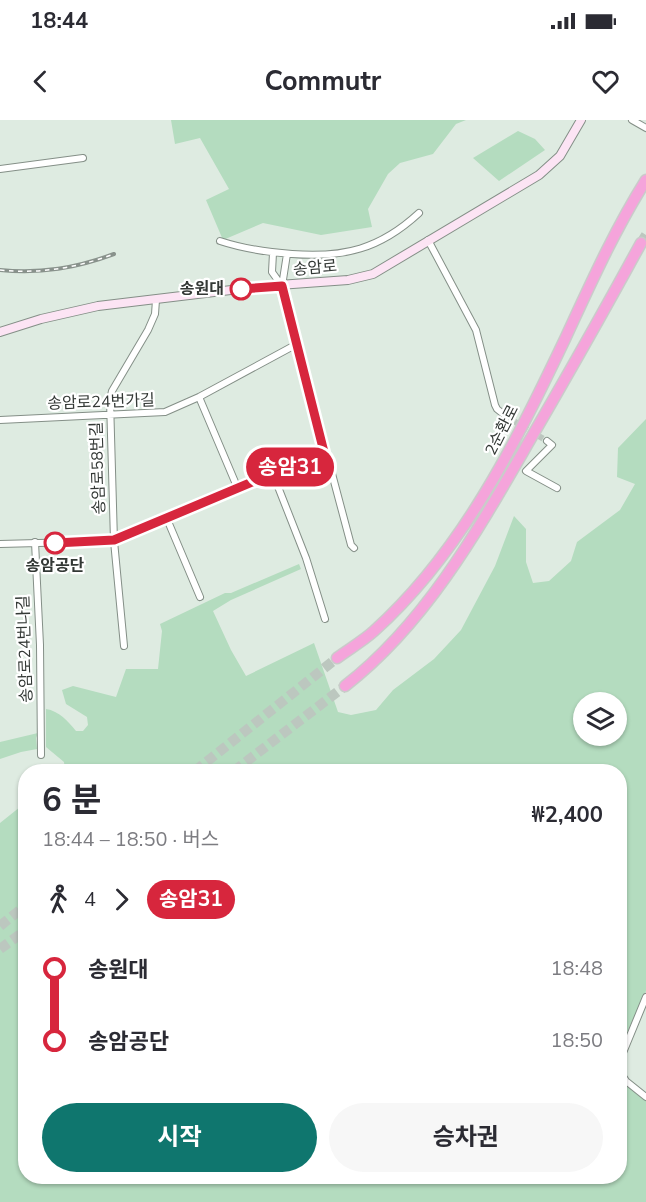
<!DOCTYPE html>
<html lang="ko">
<meta charset="utf-8">
<style>
body{margin:0;font-family:"Nunito Sans","Noto Sans KR",sans-serif;background:#f7f7f7;color:#2b2b33;height:100vh;display:flex;flex-direction:column;font-size:22px;white-space:nowrap}
*{box-sizing:border-box;margin:0}
p{font-size:20px;color:#7c7c81}
.icon{flex:none;width:33px;height:33px;fill:none;stroke:currentColor;stroke-width:2;stroke-linecap:round;stroke-linejoin:round}
.map{position:relative;flex:1;overflow:hidden}
.panel{position:absolute;left:18px;top:644px;width:609px;height:420px;display:flex;flex-direction:column;background:#fff;border-radius:24px;box-shadow:0 2px 4px #0004}
.panel>*{flex:none}
.badge{padding:0 12px;border-radius:20px;font-size:21px;line-height:39px}
.tools{position:absolute;left:573px;top:572px;display:grid;gap:12px}
.tools a{display:grid;place-items:center;width:54px;height:54px;border-radius:50%;background:#fff;box-shadow:0 2px 4px #0004;font-size:30px}
.map>.badge{position:absolute;translate:-50% -50%;box-shadow:0 0 0 3px #fff}
.legs{display:flex;align-items:center;gap:9px;height:66px;padding:0 24px;font-size:20px}
.legs p{margin-inline-start:auto}
.overview{display:flex;align-items:center;justify-content:space-between;height:102px;padding:0 24px}
h1{font-size:33px;font-weight:700;line-height:45px}
.primary-button{display:flex;gap:12px;margin-top:auto;padding:12px 24px}
.primary-button a{flex:1;height:69px;border-radius:36px;background:#0f766e;color:#fff;font-size:24px;font-weight:700;line-height:69px;text-align:center}
.primary-button a+a{background:#f7f7f7;color:#2b2b33}
ul{padding:0 24px;list-style:none}
li{display:flex;align-items:center;gap:21px;height:72px;font-size:22px}
li i{display:grid;place-items:center;width:9px;height:100%;margin:0 8px;background:currentColor}
li i::after{content:'';width:15px;height:15px;margin:-8px;border:4px solid;border-radius:50%;background:#fff}
li p{margin-inline-start:auto}
li:first-child i{background:linear-gradient(#0000 50%,currentColor 0)}
li:last-child i{background:linear-gradient(currentColor 50%,#0000 0)}
.status{display:flex;justify-content:space-between;align-items:center;height:42px;padding:0 30px;background:#fff;direction:ltr}
.status svg{height:16px;fill:currentColor}
header{display:flex;justify-content:space-between;align-items:center;height:78px;padding:0 24px;background:#fff;font-size:27px;font-weight:700}
.map>svg:first-child{display:block}
.green{fill:#b4dcbf;fill-rule:evenodd}
.lines{fill:none;stroke-linecap:round;stroke-linejoin:round}
.street-tunnel{stroke:#bcc7bf;stroke-width:6;stroke-dasharray:6 3;stroke-linecap:butt}
.highway-tunnel{stroke:#bcc7bf;stroke-width:10;stroke-dasharray:10 5;stroke-linecap:butt}
.street-casing{stroke:#848f87;stroke-width:8}
.secondary-casing{stroke:#848f87;stroke-width:10}
.highway-casing{stroke:#cacbca;stroke-width:13}
.street{stroke:#fff;stroke-width:6}
.secondary{stroke:#fce4f4;stroke-width:8}
.highway{stroke:#f5a4db;stroke-width:10}
.rail-casing{stroke:#89928c;stroke-width:4}
.rail{stroke:#fff;stroke-width:1.5;stroke-dasharray:4.5;stroke-linecap:butt}
.line-1-casing{stroke:#fff;stroke-width:14}
.line-1{stroke:#d7263d;stroke-width:9}
.stop-1-dot{fill:#fff;stroke:#d7263d;stroke-width:3}
.labels{text-anchor:middle;dominant-baseline:central;stroke-width:4.5;stroke-linejoin:round;paint-order:stroke}
.street-label{font-size:16px;fill:#333835;stroke:#fff}
.stop-label{font-size:16px;font-weight:bold;fill:#333835;stroke:#fff;text-anchor:end}
</style>
<div class="status"><b>18:44</b><svg viewBox="0 0 49 12"><path d="M0 12V9h3v3zM5 12V6h3v6zM10 12V3h3v9zM15 12V0h3v12zM26 1h20v11H26zM47 4h2v5h-2z"/></svg></div>
<header><svg class="icon" aria-label="back" viewBox="0 0 24 24"><path d="M15 5l-7 7 7 7"/></svg>Commutr<svg class="icon" aria-label="heart" viewBox="0 0 24 24"><path d="M12 20l-8-8c-3-5 5-10 8-4 3-6 11-1 8 4z"/></svg></header>
<div class="map">
<svg width="646" height="1082" viewBox="0 0 646 1082">
<rect width="100%" height="100%" fill="#deebe1"/>
<path class="green" d="M171 0H466L456 4 433 34 400 43 388 54 368 89 372 107 321 115 263 103 223 120 206 80 229 69 200 18 175 24Z
M518 11 535 19 545 30 499 61 473 38Z
M646 299V871L620 928V651H65L64 642 46 627V589C59 591 68 601 76 611H83L88 605 87 597 66 584 62 570 73 566 116 577 126 549H158L162 511 160 504 225 473H231L299 444 301 449 231 480 213 491 231 530 246 556 314 523 338 592 351 595 376 590 393 570 434 539 461 510 495 446 514 396 526 409V442L533 463 549 461 571 441 577 422 620 390 635 364 617 357 618 328ZM584 582H616V615H584Z
M38 613 36 618 37 629 21 632 0 639V622Z
M25 683 26 1056H620V959L646 981V1082H0V703Z"/>
<g class="lines">
<path class="street-tunnel" d="M507 297 547 321"/>
<path class="highway-tunnel" d="M641 123 646 115
M195 651 337 538
M234 651 345 566
M0 806 26 785
M0 829 26 810"/>
<g class="street-casing">
<path id="street" d="M632 0 646 8
M0 49 83 38
M428 120 476 210 495 285 497 289 507 297
M220 121C244 129 266 132 292 134 344 138 380 129 419 93
M273 133 272 152 282 166 351 425 354 428
M282 166 287 134
M199 277 238 369
M0 300 165 292 199 277 297 224
M547 321 552 325 526 351 557 368
M273 354 306 438 325 499
M167 399 200 477
M35 422 40 525 41 635
M0 424 114 421 324 332
M124 526 114 421 110 280 112 271 148 210 155 194 156 180
M620 940 646 877
M620 952 626 961 646 977"/>
</g>
<g class="secondary-casing">
<path id="secondary" d="M0 212 41 199 98 186 265 166 348 160 373 154 539 55 560 36 581 0"/>
</g>
<g class="highway-casing">
<path id="highway" d="M337 538C349 529 363 521 374 511 462 432 515 324 565 219 590 165 614 111 646 60
M345 566C425 504 477 412 527 325 566 258 604 191 641 123"/>
</g>
<use href="#street" class="street"/>
<use href="#secondary" class="secondary"/>
<use href="#highway" class="highway"/>
<g class="rail-casing">
<path id="rail" d="M0 150C41 154 76 148 114 134"/>
</g>
<use href="#rail" class="rail"/>
</g>
<g class="lines">
<g class="line-1-casing">
<path id="line-1" d="M55 423 114 420 324 332 282 166 241 169"/>
</g>
<use href="#line-1" class="line-1"/>
</g>
<g class="stop-1-dot">
<circle cx="241" cy="169" r="10"/>
<circle cx="55" cy="423" r="10"/>
</g>
<g class="labels">
<g class="street-label">
<text transform="translate(315 148) rotate(-5)">송암로</text>
<text transform="translate(101 282) rotate(-2)">송암로24번가길</text>
<text transform="translate(502 310) rotate(-63)">2순환로</text>
<text transform="translate(98 348) rotate(-92)">송암로58번길</text>
<text transform="translate(25 529) rotate(-92)">송암로24번나길</text>
</g>
<g class="stop-label">
<text x="224" y="169">송원대</text>
<text x="55" y="446" text-anchor="middle">송암공단</text>
</g>
</g>
</svg>
<div class="tools">
<a><svg class="icon" aria-label="layers" viewBox="0 0 24 24"><path d="M12 4l9 5-9 5-9-5zM3 14l9 5 9-5"/></svg></a>
</div>
<b class="badge" style="left:290px;top:347px;background:#d7263d;color:#fff">송암31</b>
<section class="panel">
<div class="overview"><div><h1>6 분</h1><p>18:44 – 18:50 · 버스</p></div><b>₩2,400</b></div>
<div class="legs"><svg class="icon" aria-label="walk" viewBox="0 0 24 24"><circle cx="13" cy="4" r="2"/><path d="M13 8l-2 6 4 7M11 14l-3 7M7 12l3-4h3l4 4"/></svg>4<svg class="icon" aria-label="forward" viewBox="0 0 24 24"><path d="M9 5l7 7-7 7"/></svg><b class="badge" style="background:#d7263d;color:#fff">송암31</b></div>
<ul>
<li><i style="color:#d7263d"></i><b>송원대</b><p>18:48</p></li>
<li><i style="color:#d7263d"></i><b>송암공단</b><p>18:50</p></li>
</ul>
<div class="primary-button"><a>시작</a><a>승차권</a></div>
</section>
</div>
